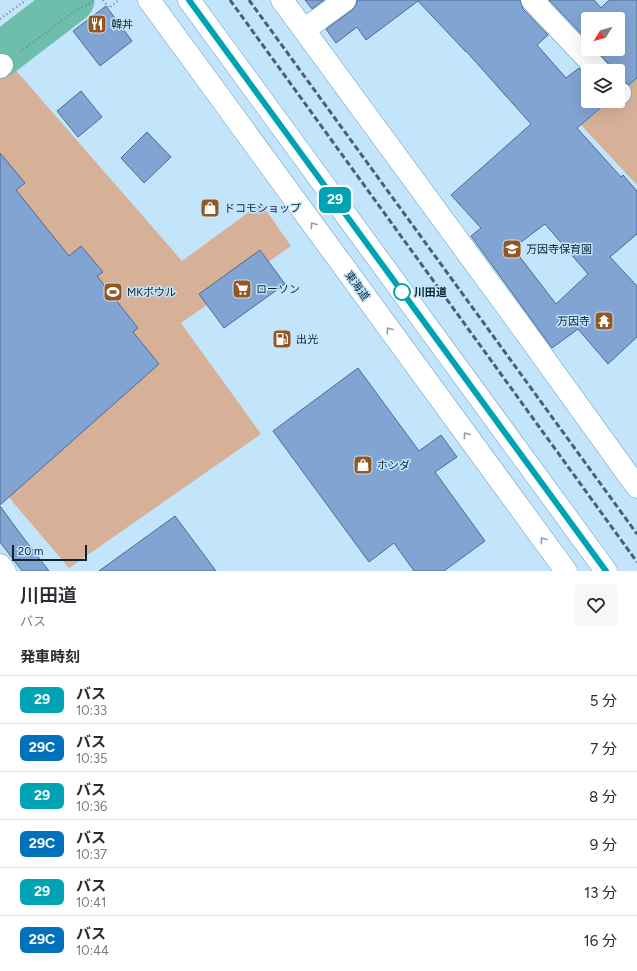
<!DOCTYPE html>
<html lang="ja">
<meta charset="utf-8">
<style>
body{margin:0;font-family:Figtree,"Noto Sans JP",sans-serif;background:#f7f7f7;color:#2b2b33;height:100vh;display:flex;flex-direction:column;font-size:15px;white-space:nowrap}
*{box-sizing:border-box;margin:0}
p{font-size:13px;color:#7c7c81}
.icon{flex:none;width:22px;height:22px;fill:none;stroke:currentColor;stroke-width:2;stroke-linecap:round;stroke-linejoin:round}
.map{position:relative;height:571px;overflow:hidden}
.details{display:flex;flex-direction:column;background:#fff;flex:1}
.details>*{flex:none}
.badge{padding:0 8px;border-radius:6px;font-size:14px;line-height:26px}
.needle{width:26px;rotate:233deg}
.controls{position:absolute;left:581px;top:12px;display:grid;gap:8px}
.controls a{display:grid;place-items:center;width:44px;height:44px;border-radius:4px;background:#fff;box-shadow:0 4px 16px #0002;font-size:20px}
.scale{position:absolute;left:12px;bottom:10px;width:75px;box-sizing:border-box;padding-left:4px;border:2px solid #0d2532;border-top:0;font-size:11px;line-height:14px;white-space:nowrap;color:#0d2532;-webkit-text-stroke:3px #c3e5fb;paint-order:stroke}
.map>.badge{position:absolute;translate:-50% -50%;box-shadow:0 0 0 2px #fff}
h2{padding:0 20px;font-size:15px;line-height:36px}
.round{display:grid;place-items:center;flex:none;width:42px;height:42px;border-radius:4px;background:#f7f7f7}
.summary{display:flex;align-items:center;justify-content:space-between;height:68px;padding:0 20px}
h1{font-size:19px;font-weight:600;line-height:30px}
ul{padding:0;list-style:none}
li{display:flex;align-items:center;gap:12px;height:48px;padding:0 20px;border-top:1px solid #e1e1e2}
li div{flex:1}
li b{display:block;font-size:15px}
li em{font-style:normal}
li .badge{min-width:44px;font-weight:700;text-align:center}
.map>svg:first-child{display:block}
.green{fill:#d6b197}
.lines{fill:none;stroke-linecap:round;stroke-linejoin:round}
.river{stroke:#6dbfac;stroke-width:45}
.building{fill:#82a4d3;stroke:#4b6b96;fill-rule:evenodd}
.minor-casing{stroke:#659ec1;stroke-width:23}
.trunk-casing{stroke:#659ec1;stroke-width:23}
.path{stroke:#6e8b9d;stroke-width:2.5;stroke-dasharray:1 3;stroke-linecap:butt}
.minor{stroke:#fff;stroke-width:22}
.trunk{stroke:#fff;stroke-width:22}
.rail{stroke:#476272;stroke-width:3;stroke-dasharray:6 3;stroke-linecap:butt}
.oneway{stroke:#929da3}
.line-casing{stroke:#fff;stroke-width:9}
.line{stroke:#00a3b4;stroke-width:6}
.stop-dot{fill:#fff;stroke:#00a3b4;stroke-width:2}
.labels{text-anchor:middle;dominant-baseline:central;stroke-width:3;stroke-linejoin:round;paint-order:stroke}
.poi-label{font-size:11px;fill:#0d2532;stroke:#c3e5fb;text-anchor:start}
.street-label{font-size:11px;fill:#0d2532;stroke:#c3e5fb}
.stop-label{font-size:11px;font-weight:bold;fill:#0d2532;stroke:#c3e5fb;text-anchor:start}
</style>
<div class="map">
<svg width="637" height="571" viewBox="0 0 637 571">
<rect width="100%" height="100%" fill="#c3e5fb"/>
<path class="green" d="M13 67 182 261 261 203 291 246 181 323 261 434 69 568 0 487V77Z
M637 79V183L636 184 581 125 611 101H618V95Z"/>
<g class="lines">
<path class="river" d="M0 55 72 0"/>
</g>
<path class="building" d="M305 0H324L312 9Z
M357 0H520L523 9 548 35 537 45 566 78 579 68 588 78V101H609L577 128 621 177 623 175 637 191V234L610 257 637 286V337L608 364 578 329 552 348 471 236 481 228 451 195 531 124 466 51V52L418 1 366 40 357 27 336 43 326 29 352 10 356 5ZM545 224 588 274 556 304 513 248Z
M549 0H594L601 8 609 0H637V78L629 85 624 81 618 80V71H611L608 63 595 49H618V19H588V41Z
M106 6 132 41 100 66 73 31Z
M81 91 102 117 78 137 57 111Z
M147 132 171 157 144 183 121 158Z
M0 153 25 183 16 190 69 256 81 246 103 272 97 276 138 328 133 332 159 364 0 505Z
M260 250 285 284 224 328 199 294Z
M358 368 419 451 441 435 457 457 435 472 485 541 444 571H414L394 543 369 562 273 431Z
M0 506 22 536 49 571H22L0 542Z
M175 516 216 571H99Z"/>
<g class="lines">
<g class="minor-casing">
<path id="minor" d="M282 0 518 322 637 487
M532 0 599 71
M304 30 345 0
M0 67 2 65
M618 92 620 93
M0 565 5 571"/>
</g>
<g class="trunk-casing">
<path id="trunk" d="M149 0 566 571
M189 0 606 571"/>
</g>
<path class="path" d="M103 0 109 8 119 0
M0 19 26 0
M20 52 75 11 95 0"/>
<use href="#minor" class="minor"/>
<use href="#trunk" class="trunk"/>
<path class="rail" d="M230 0 637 562
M249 0 637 534"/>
</g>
<defs><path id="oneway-chevron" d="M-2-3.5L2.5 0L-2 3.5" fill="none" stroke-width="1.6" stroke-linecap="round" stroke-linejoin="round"/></defs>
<g class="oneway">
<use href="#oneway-chevron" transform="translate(313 225) rotate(-126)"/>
<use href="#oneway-chevron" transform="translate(389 330) rotate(-126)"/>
<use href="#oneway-chevron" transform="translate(466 435) rotate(-126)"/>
<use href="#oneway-chevron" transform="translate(543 540) rotate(-126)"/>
</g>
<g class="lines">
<g class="line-casing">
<path id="line" d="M189 0 606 571"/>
</g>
<use href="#line" class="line"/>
</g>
<defs>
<g id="restaurant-square" transform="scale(1)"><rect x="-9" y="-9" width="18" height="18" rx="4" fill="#965620" stroke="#c3e5fb"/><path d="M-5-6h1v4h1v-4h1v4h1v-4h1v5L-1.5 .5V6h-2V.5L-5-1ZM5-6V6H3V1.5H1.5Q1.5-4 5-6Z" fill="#fff"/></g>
<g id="shop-square" transform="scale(1)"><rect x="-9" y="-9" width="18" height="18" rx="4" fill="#965620" stroke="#c3e5fb"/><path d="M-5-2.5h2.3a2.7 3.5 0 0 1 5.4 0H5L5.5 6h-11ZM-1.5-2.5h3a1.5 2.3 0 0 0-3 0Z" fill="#fff"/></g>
<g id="school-square" transform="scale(1)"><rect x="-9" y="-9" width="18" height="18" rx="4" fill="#965620" stroke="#c3e5fb"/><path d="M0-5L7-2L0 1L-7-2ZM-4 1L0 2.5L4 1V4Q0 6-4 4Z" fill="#fff"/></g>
<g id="supermarket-square" transform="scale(1)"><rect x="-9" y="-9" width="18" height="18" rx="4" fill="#965620" stroke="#c3e5fb"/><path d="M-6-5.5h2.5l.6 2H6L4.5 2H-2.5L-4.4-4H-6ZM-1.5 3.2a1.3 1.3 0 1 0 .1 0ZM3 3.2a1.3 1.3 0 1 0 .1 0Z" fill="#fff"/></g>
<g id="stadium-square" transform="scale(1)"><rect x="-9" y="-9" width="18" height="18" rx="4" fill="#965620" stroke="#c3e5fb"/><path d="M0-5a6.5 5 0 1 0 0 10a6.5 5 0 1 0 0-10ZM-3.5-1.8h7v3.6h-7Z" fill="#fff"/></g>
<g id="temple-square" transform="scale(1)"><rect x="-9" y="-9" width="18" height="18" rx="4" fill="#965620" stroke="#c3e5fb"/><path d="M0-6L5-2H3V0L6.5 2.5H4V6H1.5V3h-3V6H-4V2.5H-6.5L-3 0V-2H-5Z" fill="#fff"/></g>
<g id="fuel-square" transform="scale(1)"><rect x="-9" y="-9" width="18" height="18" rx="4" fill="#965620" stroke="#c3e5fb"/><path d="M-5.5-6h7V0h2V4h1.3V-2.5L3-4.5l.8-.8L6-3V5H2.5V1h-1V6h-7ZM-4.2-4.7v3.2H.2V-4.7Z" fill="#fff"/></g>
</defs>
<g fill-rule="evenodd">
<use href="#restaurant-square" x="97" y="24"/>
<use href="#shop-square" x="210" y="208"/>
<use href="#school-square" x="512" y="249"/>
<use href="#supermarket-square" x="242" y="289"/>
<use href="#stadium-square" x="113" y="292"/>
<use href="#temple-square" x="604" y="321"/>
<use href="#fuel-square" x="282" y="339"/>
<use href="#shop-square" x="363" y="465"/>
</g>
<circle class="stop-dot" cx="402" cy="292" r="8"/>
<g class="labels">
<g class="poi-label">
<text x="111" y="24">韓丼</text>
<text x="224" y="208">ドコモショップ</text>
<text x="526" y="249">万因寺保育園</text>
<text x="256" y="289">ローソン</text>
<text x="127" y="292">MKボウル</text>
<text x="590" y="321" text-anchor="end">万因寺</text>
<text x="296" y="339">出光</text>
<text x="377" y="465">ホンダ</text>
</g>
<g class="street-label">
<text transform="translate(357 286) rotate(54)">東海道</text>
</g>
<g class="stop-label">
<text x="414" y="292">川田道</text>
</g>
</g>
</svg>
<div class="controls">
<a><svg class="needle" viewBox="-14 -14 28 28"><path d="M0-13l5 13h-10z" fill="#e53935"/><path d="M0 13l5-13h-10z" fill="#7c7c81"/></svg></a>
<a><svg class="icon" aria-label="layers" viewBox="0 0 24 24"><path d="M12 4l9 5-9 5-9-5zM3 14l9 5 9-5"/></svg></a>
</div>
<div class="scale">20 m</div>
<b class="badge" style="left:335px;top:200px;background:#00a3b4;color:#fff">29</b>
</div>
<section class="details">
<div class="summary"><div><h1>川田道</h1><p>バス</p></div><a class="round"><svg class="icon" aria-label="heart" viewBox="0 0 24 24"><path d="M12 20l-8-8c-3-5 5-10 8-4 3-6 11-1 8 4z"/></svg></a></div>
<h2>発車時刻</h2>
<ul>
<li><span class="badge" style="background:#00a3b4;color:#fff">29</span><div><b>バス</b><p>10:33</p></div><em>5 分</em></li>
<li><span class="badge" style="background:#0072bc;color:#fff">29C</span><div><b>バス</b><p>10:35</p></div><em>7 分</em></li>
<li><span class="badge" style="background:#00a3b4;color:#fff">29</span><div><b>バス</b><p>10:36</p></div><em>8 分</em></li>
<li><span class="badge" style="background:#0072bc;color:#fff">29C</span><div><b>バス</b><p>10:37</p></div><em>9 分</em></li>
<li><span class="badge" style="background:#00a3b4;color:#fff">29</span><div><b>バス</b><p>10:41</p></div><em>13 分</em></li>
<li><span class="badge" style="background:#0072bc;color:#fff">29C</span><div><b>バス</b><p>10:44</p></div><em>16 分</em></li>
</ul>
</section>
